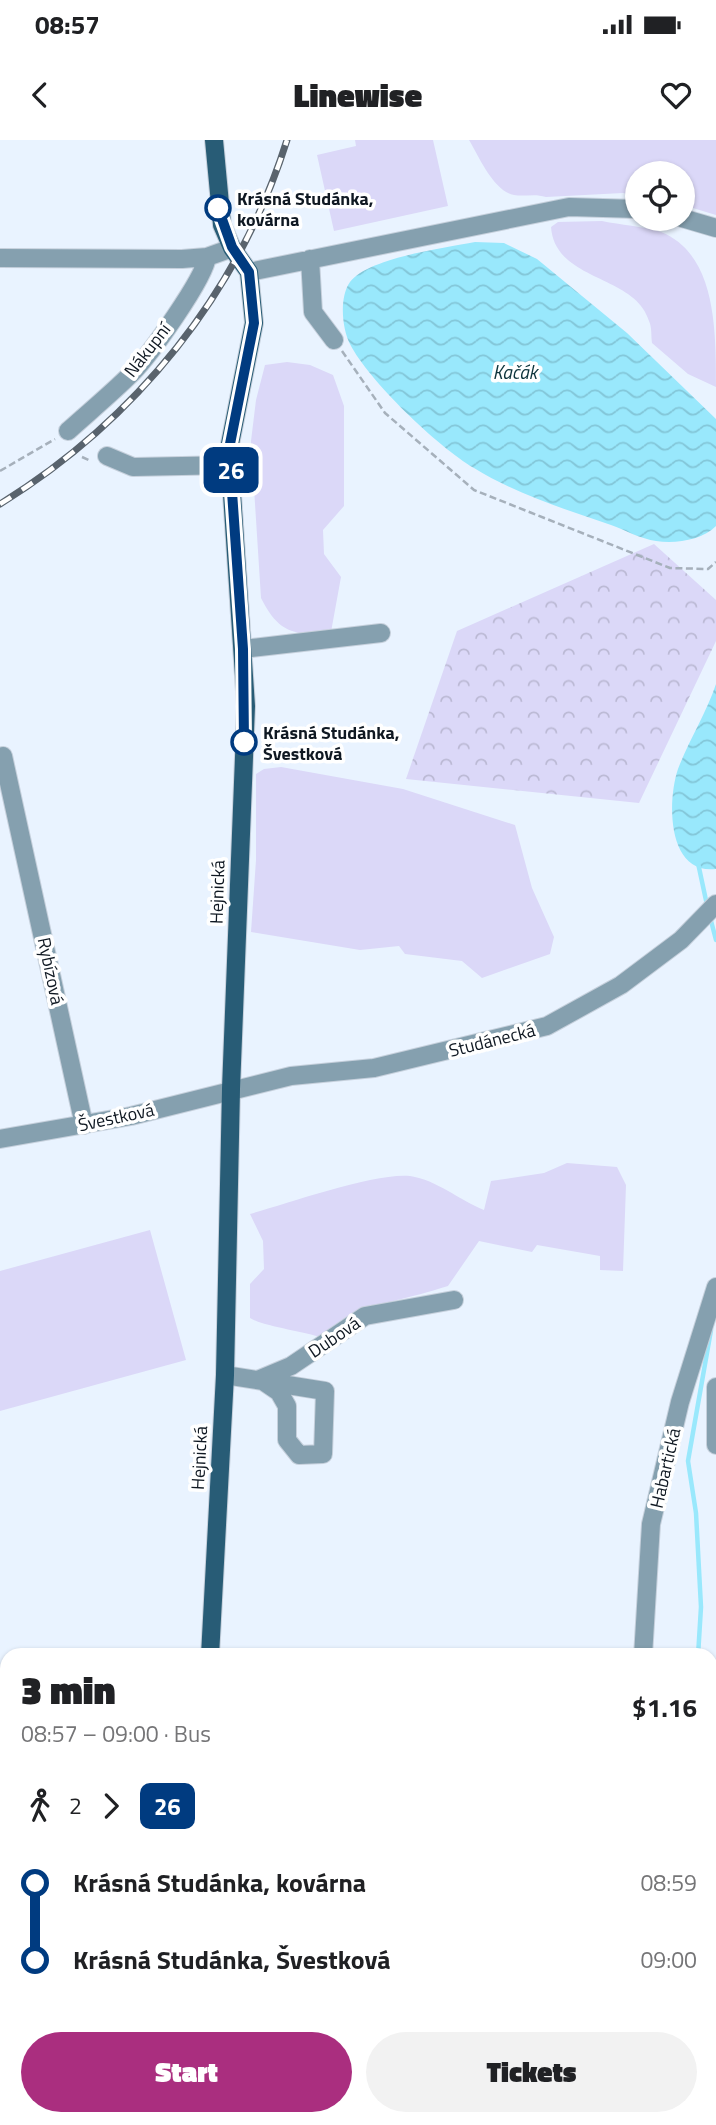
<!DOCTYPE html>
<meta charset="utf-8">
<style>
body{margin:0;font-family:"Titillium Web",sans-serif;background:#f2f2f2;color:#202124;height:100vh;display:flex;flex-direction:column;font-size:26px;white-space:nowrap}
*{box-sizing:border-box;margin:0}
p{font-size:23px;color:#757577}
.icon{flex:none;width:38px;height:38px;fill:none;stroke:currentColor;stroke-width:2;stroke-linecap:round;stroke-linejoin:round}
.map{position:relative;flex:1;overflow:hidden}
.side{position:absolute;left:0px;top:1508px;width:718px;height:478px;display:flex;flex-direction:column;background:#fff;border-radius:21px 21px 0 0;box-shadow:0 2px 5px #0004}
.side>*{flex:none}
.badge{padding:0 14px;border-radius:10px;font-size:24px;line-height:46px}
.controls{position:absolute;left:625px;top:21px;display:grid;gap:14px}
.controls a{display:grid;place-items:center;width:70px;height:70px;border-radius:50%;background:#fff;box-shadow:0 2px 5px #0004;font-size:35px}
.map>.badge{position:absolute;translate:-50% -50%;box-shadow:0 0 0 4px #fff}
.legs{display:flex;align-items:center;gap:10px;height:77px;padding:0 21px;font-size:23px}
.legs p{margin-inline-start:auto}
.summary{display:flex;align-items:center;justify-content:space-between;height:119px;padding:0 21px}
h1{font-size:38px;font-weight:800;line-height:52px}
.action{display:flex;gap:14px;margin-top:auto;padding:14px 21px}
.action a{flex:1;height:80px;border-radius:42px;background:#aa2e7f;color:#fff;font-size:28px;font-weight:800;line-height:80px;text-align:center}
.action a+a{background:#f2f2f2;color:#202124}
ul{padding:0 21px;list-style:none}
li{display:flex;align-items:center;gap:24px;height:77px;font-size:26px}
li i{display:grid;place-items:center;width:10px;height:100%;margin:0 9px;background:currentColor}
li i::after{content:'';width:18px;height:18px;margin:-9px;border:5px solid;border-radius:50%;background:#fff}
li p{margin-inline-start:auto}
li:first-child i{background:linear-gradient(#0000 50%,currentColor 0)}
li:last-child i{background:linear-gradient(currentColor 50%,#0000 0)}
.status{display:flex;justify-content:space-between;align-items:center;height:49px;padding:0 35px;background:#fff;direction:ltr}
.status svg{height:19px;fill:currentColor}
header{display:flex;justify-content:space-between;align-items:center;height:91px;padding:0 21px;background:#fff;font-size:32px;font-weight:800}
.map>svg:first-child{display:block}
.green{fill:#dbd8f8}
.forest{fill:url(#forest-crowns)}
.water{fill:url(#water-waves)}
.lines{fill:none;stroke-linecap:round;stroke-linejoin:round}
.stream{stroke:#99e8fc;stroke-width:4.5}
.minor-casing{stroke:#c6d0dc;stroke-width:20}
.major-casing{stroke:#c6d0dc;stroke-width:20}
.path{stroke:#a6b0bb;stroke-width:2.5;stroke-dasharray:7 3.5;stroke-linecap:butt}
.minor{stroke:#85a0af;stroke-width:18}
.major{stroke:#285c76;stroke-width:18}
.rail-casing{stroke:#59636d;stroke-width:7}
.rail{stroke:#fff;stroke-width:4.5;stroke-dasharray:13;stroke-linecap:butt}
.line-1-casing{stroke:#fff;stroke-width:16}
.line-1{stroke:#003b80;stroke-width:10}
.stop-1-dot{fill:#fff;stroke:#003b80;stroke-width:3.5}
.labels{text-anchor:middle;dominant-baseline:central;stroke-width:7;stroke-linejoin:round;paint-order:stroke}
.stop-label{font-size:18px;font-weight:bold;fill:#0f1822;stroke:#fff;text-anchor:start}
.street-label{font-size:18px;fill:#0f1822;stroke:#fff}
.water-label{font-size:19px;font-style:italic;fill:#0d343c;stroke:#fff}
</style>
<div class="status"><b>08:57</b><svg viewBox="0 0 49 12"><path d="M0 12V9h3v3zM5 12V6h3v6zM10 12V3h3v9zM15 12V0h3v12zM26 1h20v11H26zM47 4h2v5h-2z"/></svg></div>
<header><svg class="icon" aria-label="back" viewBox="0 0 24 24"><path d="M15 5l-7 7 7 7"/></svg>Linewise<svg class="icon" aria-label="heart" viewBox="0 0 24 24"><path d="M12 20l-8-8c-3-5 5-10 8-4 3-6 11-1 8 4z"/></svg></header>
<div class="map">
<svg width="716" height="1985" viewBox="0 0 716 1985">
<defs>
<pattern id="forest-crowns" width="20" height="18" patternUnits="userSpaceOnUse" patternTransform="scale(1.75)"><rect width="20" height="18" fill="#dbd8f8"/><path d="M2 6a3 3 0 1 1 6 0M12 15a3 3 0 1 1 6 0" fill="none" stroke="#bbb9d4"/></pattern>
<pattern id="water-waves" width="16" height="10" patternUnits="userSpaceOnUse" patternTransform="scale(1.75)"><rect width="16" height="10" fill="#99e8fc"/><path d="M0 5q4-4 8 0t8 0" fill="none" stroke="#83c6d8"/></pattern>
</defs>
<rect width="100%" height="100%" fill="#e9f3ff"/>
<path class="green" d="M355 0H433L448 66 334 91 317 15 356 6Z
M469 0H716V75L683 65 682 33H637V56L623 53 546 57C534 53 525 57 514 55 494 52 478 15 469 0Z
M602 81C621 85 642 86 661 92 716 114 716 189 716 247L688 234 652 203C651 196 652 187 649 181 635 134 555 142 551 87L558 82Z
M287 222 310 225 333 235 344 266V366L323 390 324 414 341 437 331 492C294 497 278 492 261 458L251 301 256 260 265 225Z
M281 627 403 649 515 685 532 748 554 797 550 814 482 838 462 821 405 814 399 806 360 810 251 792 256 720V634L264 629Z
M567 1023 617 1027 626 1045 623 1131 600 1130V1116L537 1105 532 1112 479 1101 448 1146C393 1164 371 1159 323 1198 303 1191 265 1187 250 1178V1144L264 1129 263 1101 250 1074C285 1064 377 1032 410 1036 437 1040 459 1060 484 1070L491 1041 544 1033Z
M150 1090 186 1220 0 1271V1131Z
M7 1635V1941L0 1922V1636Z
M21 1979H176V1985H23Z"/>
<path class="forest" d="M654 404 716 460V501L639 663 406 639 457 491Z"/>
<path class="water" d="M475 102 504 103 537 119 627 193 716 279V386C702 400 676 404 656 401 641 399 625 390 611 385 564 369 516 354 474 328 438 307 368 240 350 204 342 189 339 157 350 142 368 118 444 108 475 102Z
M716 544V729C667 735 667 661 678 629 689 600 706 574 716 544Z"/>
<g class="lines">
<path class="stream" d="M698 723 707 765
M710 777 716 800
M698 1516 701 1467 696 1373 688 1321 711 1190
M630 1979 633 1985"/>
<g class="minor-casing">
<path id="minor" d="M682 78 716 88
M0 118 182 119 207 117 232 108
M310 119 313 172 334 200
M249 132 569 67 637 69
M68 291C89 272 112 253 132 233 149 216 205 138 207 117
M107 316 133 327 231 325
M243 509 381 493
M3 616 84 985
M0 999 131 976 291 936 374 928 547 886 621 845 681 800 716 764
M225 1235 325 1251 323 1314 299 1315 287 1300V1266L279 1252 260 1239
M260 1239 291 1226 365 1176 454 1160
M716 1247V1305
M643 1516 651 1384 680 1262 716 1147
M0 1629 7 1627
M710 1633 716 1604
M710 1757 716 1758
M569 1985V1979
M639 1985 640 1979"/>
</g>
<g class="major-casing">
<path id="major" d="M210 1516 225 1235 231 949 246 566 229 309 254 183 249 132 232 108 222 85 214 0
M195 1985V1979"/>
</g>
<path class="path" d="M342 211 385 273 474 350 670 428 708 429 716 422
M82 317 91 321
M0 331 55 299"/>
<use href="#minor" class="minor"/>
<use href="#major" class="major"/>
<g class="rail-casing">
<path id="rail" d="M0 364C136 280 239 153 287 0"/>
</g>
<use href="#rail" class="rail"/>
</g>
<g class="lines">
<g class="line-1-casing">
<path id="line-1" d="M218 68 232 107 249 132 254 183 229 309 243 509 244 602"/>
</g>
<use href="#line-1" class="line-1"/>
</g>
<g class="stop-1-dot">
<circle cx="218" cy="68" r="12"/>
<circle cx="244" cy="602" r="12"/>
</g>
<g class="labels">
<g class="stop-label">
<text x="237" y="58">Krásná Studánka,<tspan x="237" dy="21">kovárna</tspan></text>
<text x="263" y="592">Krásná Studánka,<tspan x="263" dy="21">Švestková</tspan></text>
</g>
<g class="street-label">
<text transform="translate(147 210) rotate(-52)">Nákupní</text>
<text transform="translate(217 752) rotate(-88)">Hejnická</text>
<text transform="translate(51 831) rotate(78)">Rybízová</text>
<text transform="translate(492 900) rotate(-14)">Studánecká</text>
<text transform="translate(116 977) rotate(-12)">Švestková</text>
<text transform="translate(334 1197) rotate(-34)">Dubová</text>
<text transform="translate(199 1318) rotate(-87)">Hejnická</text>
<text transform="translate(665 1328) rotate(-77)">Habartická</text>
</g>
<g class="water-label">
<text x="515" y="231">Kačák</text>
</g>
</g>
</svg>
<div class="controls">
<a><svg class="icon" aria-label="locate" viewBox="0 0 24 24"><circle cx="12" cy="12" r="6"/><path d="M12 2v4M12 18v4M2 12h4M18 12h4"/></svg></a>
</div>
<b class="badge" style="left:231px;top:330px;background:#003b80;color:#fff">26</b>
<section class="side">
<div class="summary"><div><h1>3 min</h1><p>08:57 – 09:00 · Bus</p></div><b>$1.16</b></div>
<div class="legs"><svg class="icon" aria-label="walk" viewBox="0 0 24 24"><circle cx="13" cy="4" r="2"/><path d="M13 8l-2 6 4 7M11 14l-3 7M7 12l3-4h3l4 4"/></svg>2<svg class="icon" aria-label="forward" viewBox="0 0 24 24"><path d="M9 5l7 7-7 7"/></svg><b class="badge" style="background:#003b80;color:#fff">26</b></div>
<ul>
<li><i style="color:#003b80"></i><b>Krásná Studánka, kovárna</b><p>08:59</p></li>
<li><i style="color:#003b80"></i><b>Krásná Studánka, Švestková</b><p>09:00</p></li>
</ul>
<div class="action"><a>Start</a><a>Tickets</a></div>
</section>
</div>
